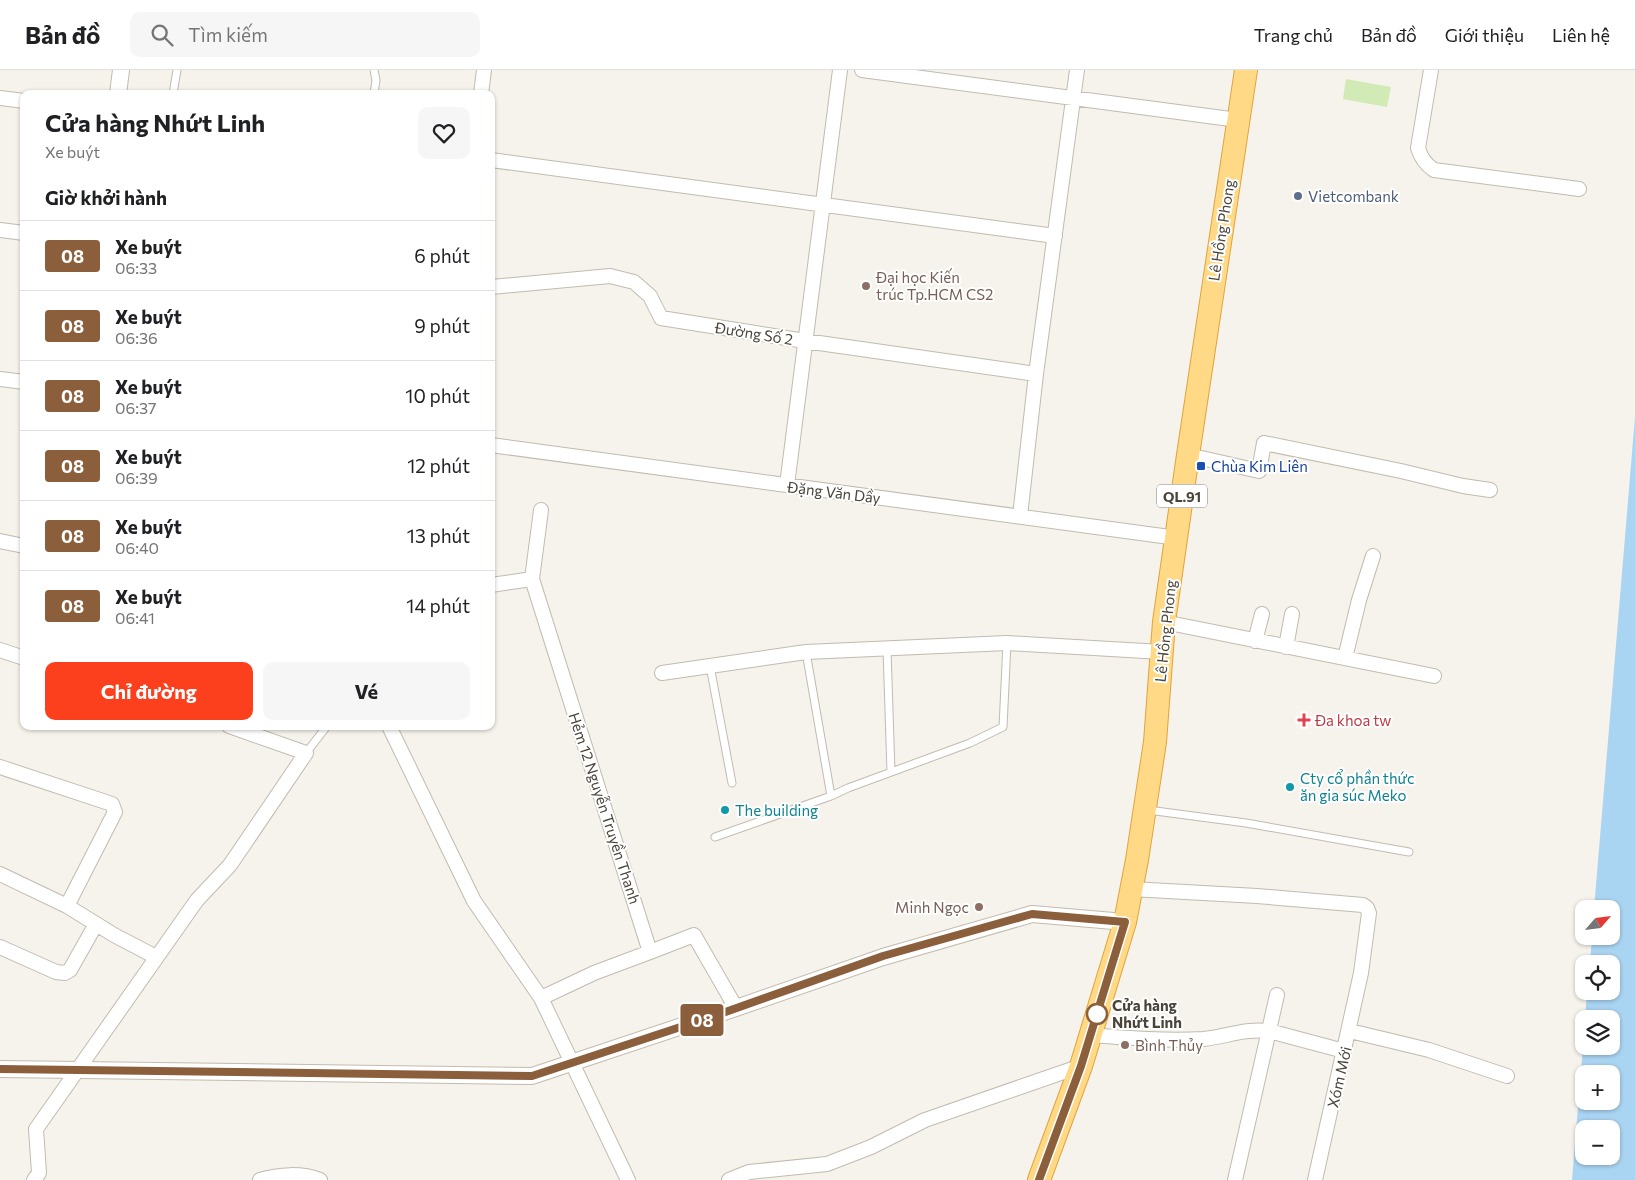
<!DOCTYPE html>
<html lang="vi">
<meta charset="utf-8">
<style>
body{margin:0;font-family:Commissioner,sans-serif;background:#f6f6f6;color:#202124;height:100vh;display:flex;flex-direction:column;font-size:19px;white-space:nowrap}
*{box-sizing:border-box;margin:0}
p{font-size:16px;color:#757577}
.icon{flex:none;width:28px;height:28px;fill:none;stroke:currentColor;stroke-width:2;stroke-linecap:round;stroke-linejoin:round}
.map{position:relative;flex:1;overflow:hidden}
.sheet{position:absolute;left:20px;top:20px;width:475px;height:640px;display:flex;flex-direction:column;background:#fff;border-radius:10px;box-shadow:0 1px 4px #0004}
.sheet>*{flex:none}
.badge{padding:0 10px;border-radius:4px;font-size:18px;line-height:32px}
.needle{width:32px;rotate:62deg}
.tools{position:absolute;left:1575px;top:830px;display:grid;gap:10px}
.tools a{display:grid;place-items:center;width:45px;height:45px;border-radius:10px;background:#fff;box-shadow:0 1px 4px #0004;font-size:25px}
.map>.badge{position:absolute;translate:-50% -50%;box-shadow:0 0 0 2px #fff}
h2{padding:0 25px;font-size:19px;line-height:45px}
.round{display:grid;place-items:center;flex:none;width:52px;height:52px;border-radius:10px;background:#f6f6f6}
.overview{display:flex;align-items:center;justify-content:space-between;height:85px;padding:0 25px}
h1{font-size:24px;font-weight:700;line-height:38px}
.action{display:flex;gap:10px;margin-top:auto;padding:10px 25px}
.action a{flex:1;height:58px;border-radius:10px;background:#fc3f1d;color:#fff;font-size:20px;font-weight:700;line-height:58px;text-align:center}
.action a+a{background:#f6f6f6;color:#202124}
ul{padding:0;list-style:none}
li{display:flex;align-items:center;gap:15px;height:70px;padding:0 25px;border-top:1px solid #e0e0e0}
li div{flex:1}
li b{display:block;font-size:19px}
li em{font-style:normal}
li .badge{min-width:55px;font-weight:700;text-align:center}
header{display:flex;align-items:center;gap:30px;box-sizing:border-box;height:70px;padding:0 25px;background:#fff;border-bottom:1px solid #e0e0e0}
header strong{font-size:24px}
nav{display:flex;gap:28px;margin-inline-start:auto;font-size:18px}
.search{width:350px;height:45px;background:#f6f6f6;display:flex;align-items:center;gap:12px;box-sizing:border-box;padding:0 18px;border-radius:10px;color:#757577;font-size:19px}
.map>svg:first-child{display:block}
.green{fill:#d2eab5}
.water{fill:#a9d4f2;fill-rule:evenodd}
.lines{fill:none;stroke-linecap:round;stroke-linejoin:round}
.service-casing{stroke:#c2bbae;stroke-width:9}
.minor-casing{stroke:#c2bbae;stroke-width:16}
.tertiary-casing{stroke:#c2bbae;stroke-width:18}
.trunk-casing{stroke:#e0a43c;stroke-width:24}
.service{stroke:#fff;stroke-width:7}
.minor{stroke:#fff;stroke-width:14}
.tertiary{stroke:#fff;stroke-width:16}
.trunk{stroke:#ffd985;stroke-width:22}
.line-casing{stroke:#fff;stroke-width:11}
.line{stroke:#8b5e3c;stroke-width:8}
.service-dot{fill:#5c6f8a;stroke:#fff;stroke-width:2}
.education-dot{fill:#8d6e63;stroke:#fff;stroke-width:2}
.transit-dot{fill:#1a4fb4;stroke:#fff;stroke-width:2}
.health-dot{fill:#e0444e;stroke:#fff;stroke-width:2}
.culture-dot{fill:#0f9aa8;stroke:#fff;stroke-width:2}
.stop-dot{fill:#fff;stroke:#8b5e3c;stroke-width:2.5}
.labels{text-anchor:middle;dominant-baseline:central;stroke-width:4;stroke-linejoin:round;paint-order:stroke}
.shield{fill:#fff;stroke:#817c74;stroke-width:1}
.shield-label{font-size:14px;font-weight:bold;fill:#4b4439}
.service-label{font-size:15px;fill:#4e5e75;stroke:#fff;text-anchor:start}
.street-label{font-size:15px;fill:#4b4439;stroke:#fff}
.education-label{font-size:15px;fill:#785e54;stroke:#fff;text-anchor:start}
.transit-label{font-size:15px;fill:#164399;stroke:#fff;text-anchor:start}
.health-label{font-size:15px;fill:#be3a42;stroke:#fff;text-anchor:start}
.culture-label{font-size:15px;fill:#0d838f;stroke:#fff;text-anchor:start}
.stop-label{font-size:15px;font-weight:bold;fill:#4b4439;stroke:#fff;text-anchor:start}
</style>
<header>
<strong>Bản đồ</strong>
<div class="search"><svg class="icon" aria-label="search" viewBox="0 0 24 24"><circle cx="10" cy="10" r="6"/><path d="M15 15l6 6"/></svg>Tìm kiếm</div>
<nav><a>Trang chủ</a><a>Bản đồ</a><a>Giới thiệu</a><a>Liên hệ</a></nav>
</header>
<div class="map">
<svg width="1635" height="1110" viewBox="0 0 1635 1110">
<rect width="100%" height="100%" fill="#f6f3ec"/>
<path class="green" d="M1346 9 1391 17 1387 37 1343 29Z"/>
<path class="water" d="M1635 347V1110H1572L1584 964V976H1611V949H1585L1587 921H1611V894H1590L1592 866H1611V839H1594ZM1584 1004H1611V1031H1584ZM1584 1059H1611V1086H1584Z"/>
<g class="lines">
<g class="service-casing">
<path id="service" d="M173 24 177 0
M374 24 376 10 374 0
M887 579 891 702
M806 582 831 726
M710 596 732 713
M306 683 327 656
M1148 740 1246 753 1409 782
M715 767 831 726 848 718 970 673 1003 657 1007 573"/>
</g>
<g class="minor-casing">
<path id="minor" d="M862 0 1238 50
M1431 0 1418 78C1421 88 1425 94 1434 100L1579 119
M481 24 484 0
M0 28 24 31
M491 90 1055 166
M0 160 24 163
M491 217 610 206 634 212 650 226 661 248 805 271 1036 304
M0 309 24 312
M491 375 1177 468
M1188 385 1259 401 1264 373 1401 401 1463 416 1490 420
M787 415 840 0
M1020 446 1036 304 1077 0
M0 471 24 476
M532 509 541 440
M491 515 532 509 650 882 694 865 736 938
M1164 552 1434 606
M1255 571 1262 544
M1286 577 1292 544
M0 580 24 588
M1345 588 1359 530 1373 486
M662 603 806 582 1007 573 1162 582
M389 656 474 831 541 928 628 1110
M0 697 112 734 115 742 67 836 114 865 156 887
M0 804 67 836
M1131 819 1257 826 1363 835 1367 838 1369 843 1361 903 1315 1110
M0 877 56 902 65 903 70 900 96 854
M541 928 594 903 650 882
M1350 961 1429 980 1507 1006
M1090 965C1128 968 1165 971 1203 969 1226 967 1244 958 1269 961L1344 981
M34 1110 39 1103 36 1059 197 830 230 795 306 683 229 656
M260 1110C279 1104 302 1103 320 1110
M729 1110 749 1102 827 1094 871 1077 925 1050 1081 996
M1235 1110 1277 925"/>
</g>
<g class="tertiary-casing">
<path id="tertiary" d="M118 24 121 0
M0 999 532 1006 736 938 883 887 1032 844 1125 852"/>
</g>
<g class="trunk-casing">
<path id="trunk" d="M1039 1110 1081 996 1125 852 1137 790 1155 672 1164 552 1188 385 1246 0"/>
</g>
<use href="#service" class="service"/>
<use href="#minor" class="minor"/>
<use href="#tertiary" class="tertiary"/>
<use href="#trunk" class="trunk"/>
</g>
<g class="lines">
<g class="line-casing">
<path id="line" d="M0 999 532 1006 717 945 883 886 1032 844 1125 852 1081 996 1039 1110"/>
</g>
<use href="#line" class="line"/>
</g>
<circle class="service-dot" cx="1298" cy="126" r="5"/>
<g class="education-dot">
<circle cx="866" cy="216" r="5"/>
<circle cx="979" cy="837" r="5"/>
<circle cx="1125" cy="975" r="5"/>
</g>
<rect class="transit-dot" x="1196" y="391" width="10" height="10" rx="2.5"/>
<path class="health-dot" d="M1301.5 642.5h5v5h5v5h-5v5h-5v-5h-5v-5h5z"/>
<g class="culture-dot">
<circle cx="1290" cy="717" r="5"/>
<circle cx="725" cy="740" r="5"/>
</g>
<circle class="stop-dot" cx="1097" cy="944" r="10"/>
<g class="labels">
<rect class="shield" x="1157" y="414.5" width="50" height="23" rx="4"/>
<g class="shield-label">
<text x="1182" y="426">QL.91</text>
</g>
<g class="service-label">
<text x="1308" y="126">Vietcombank</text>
</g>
<g class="street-label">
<text transform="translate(1221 160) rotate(-81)">Lê Hồng Phong</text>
<text transform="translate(754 263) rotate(9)">Đường Số 2</text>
<text transform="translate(834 422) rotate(7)">Đặng Văn Dầy</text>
<text transform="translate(1165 561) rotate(-84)">Lê Hồng Phong</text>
<text transform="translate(605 738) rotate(72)">Hẻm 12 Nguyễn Truyền Thanh</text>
<text transform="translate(1339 1007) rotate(-77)">Xóm Mới</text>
</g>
<g class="education-label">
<text x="876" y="207">Đại học Kiến<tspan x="876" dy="17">trúc Tp.HCM CS2</tspan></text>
<text x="969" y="837" text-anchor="end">Minh Ngọc</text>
<text x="1135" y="975">Bình Thủy</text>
</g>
<g class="transit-label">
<text x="1211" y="396">Chùa Kim Liên</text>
</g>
<g class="health-label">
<text x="1315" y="650">Đa khoa tw</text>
</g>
<g class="culture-label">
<text x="1300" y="708">Cty cổ phần thức<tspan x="1300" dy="17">ăn gia súc Meko</tspan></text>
<text x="735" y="740">The building</text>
</g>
<g class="stop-label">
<text x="1112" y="935">Cửa hàng<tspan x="1112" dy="17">Nhứt Linh</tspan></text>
</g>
</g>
</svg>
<div class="tools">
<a><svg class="needle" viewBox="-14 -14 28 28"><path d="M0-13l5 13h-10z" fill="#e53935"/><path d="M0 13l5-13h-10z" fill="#757577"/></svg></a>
<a><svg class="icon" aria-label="locate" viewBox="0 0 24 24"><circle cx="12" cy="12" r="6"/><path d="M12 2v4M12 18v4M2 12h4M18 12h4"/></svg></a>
<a><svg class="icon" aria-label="layers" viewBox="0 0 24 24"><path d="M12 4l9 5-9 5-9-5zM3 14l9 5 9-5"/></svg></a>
<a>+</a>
<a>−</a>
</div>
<b class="badge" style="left:702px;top:950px;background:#8b5e3c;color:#fff">08</b>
<section class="sheet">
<div class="overview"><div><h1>Cửa hàng Nhứt Linh</h1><p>Xe buýt</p></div><a class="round"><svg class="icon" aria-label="heart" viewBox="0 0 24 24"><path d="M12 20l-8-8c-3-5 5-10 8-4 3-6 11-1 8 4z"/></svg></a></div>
<h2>Giờ khởi hành</h2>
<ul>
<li><span class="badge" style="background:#8b5e3c;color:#fff">08</span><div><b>Xe buýt</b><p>06:33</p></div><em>6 phút</em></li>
<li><span class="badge" style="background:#8b5e3c;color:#fff">08</span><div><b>Xe buýt</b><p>06:36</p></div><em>9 phút</em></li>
<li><span class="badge" style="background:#8b5e3c;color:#fff">08</span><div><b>Xe buýt</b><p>06:37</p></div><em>10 phút</em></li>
<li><span class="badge" style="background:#8b5e3c;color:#fff">08</span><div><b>Xe buýt</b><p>06:39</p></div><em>12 phút</em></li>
<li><span class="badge" style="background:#8b5e3c;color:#fff">08</span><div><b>Xe buýt</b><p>06:40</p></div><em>13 phút</em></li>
<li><span class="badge" style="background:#8b5e3c;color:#fff">08</span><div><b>Xe buýt</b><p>06:41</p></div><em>14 phút</em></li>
</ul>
<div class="action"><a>Chỉ đường</a><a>Vé</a></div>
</section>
</div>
